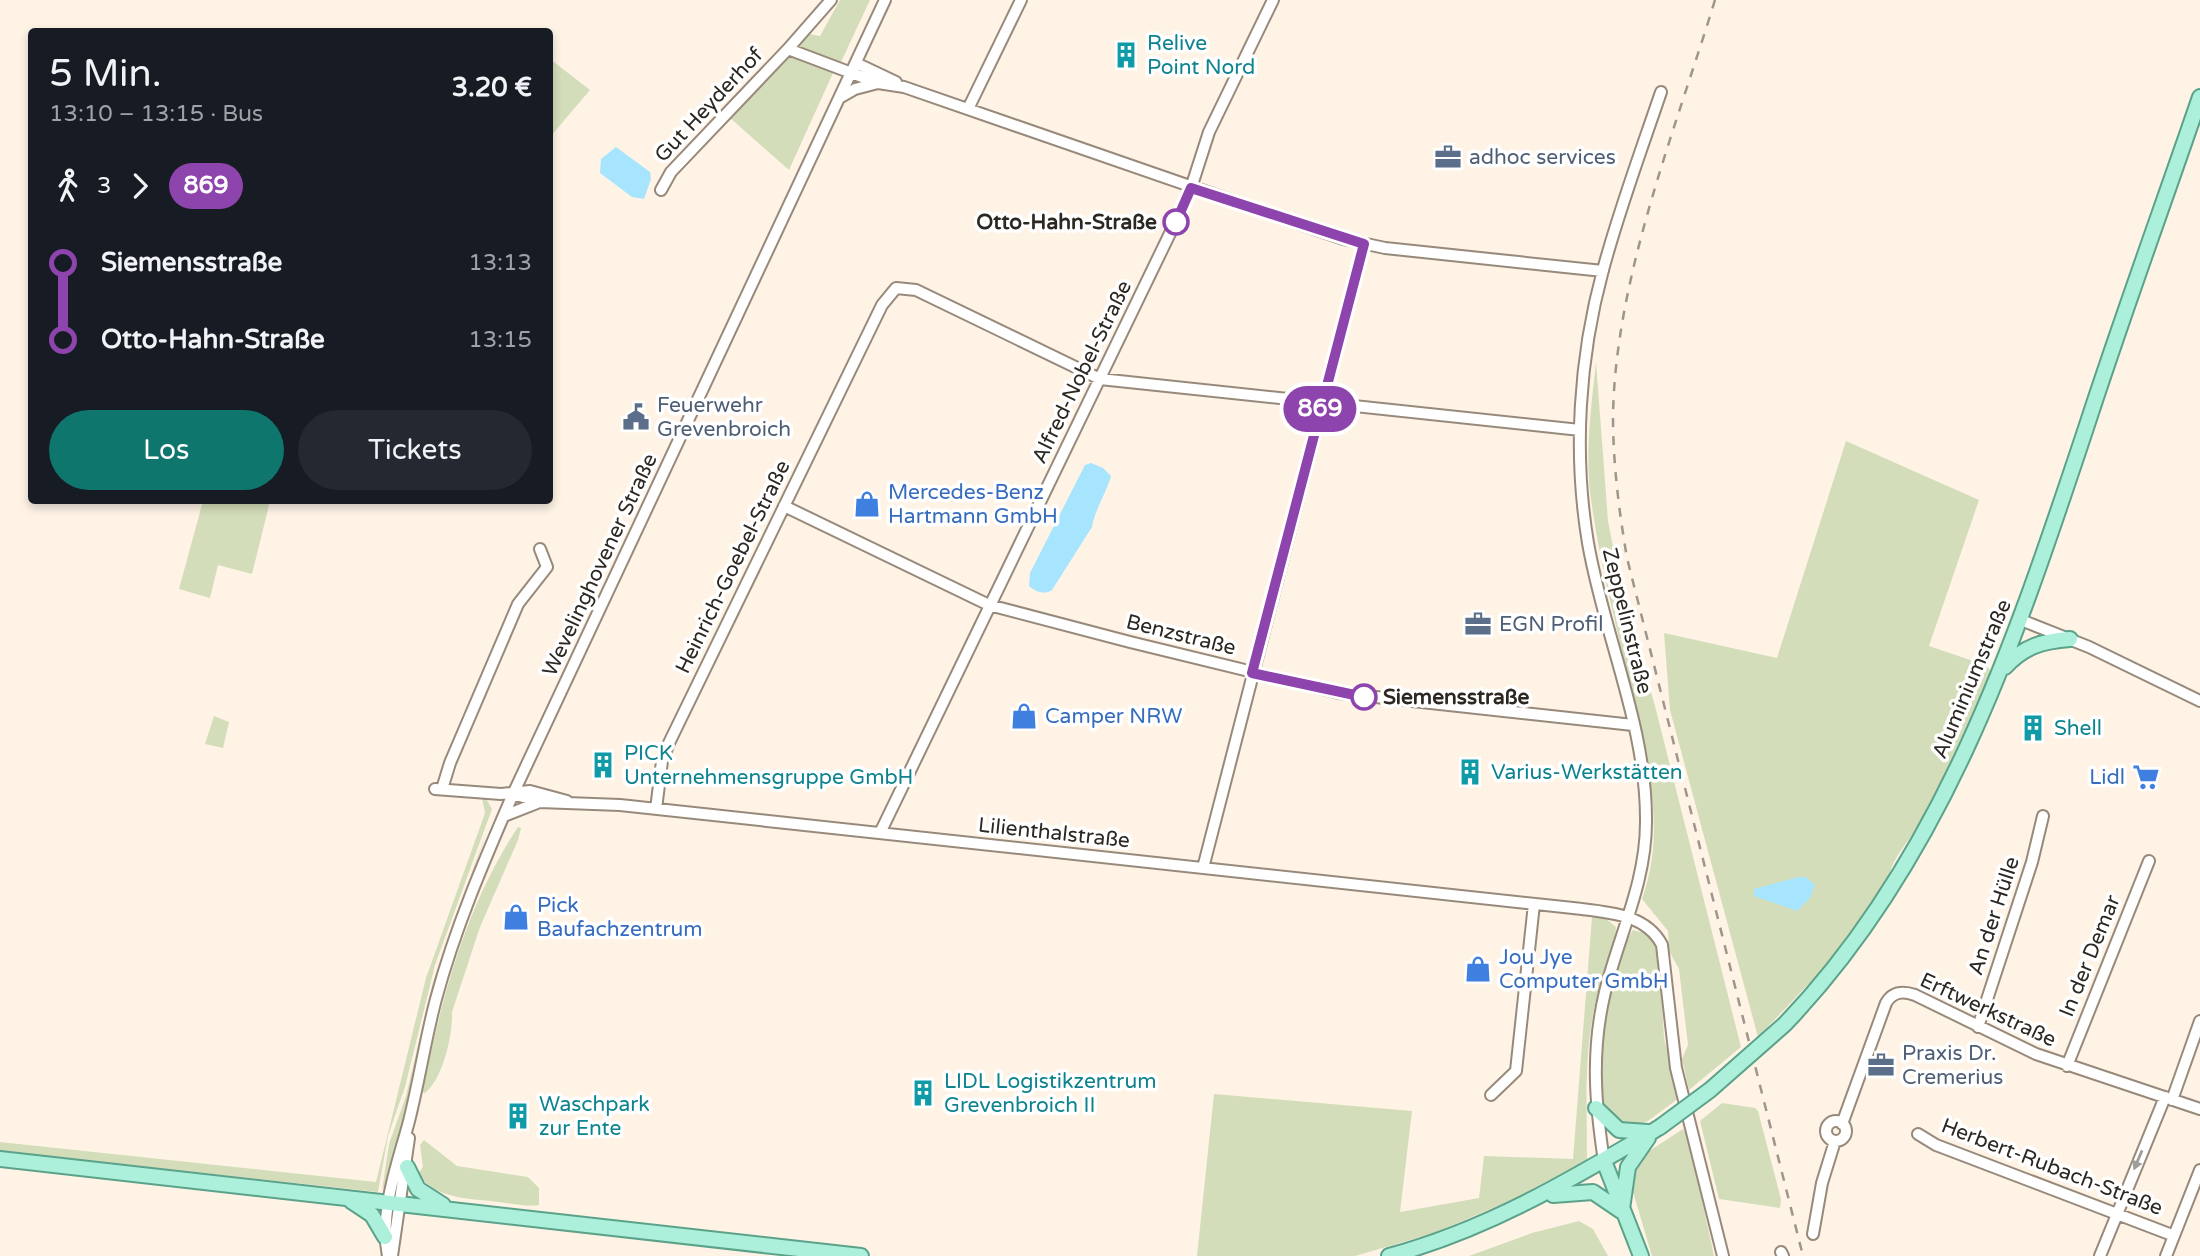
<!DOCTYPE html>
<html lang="de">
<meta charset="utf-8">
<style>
body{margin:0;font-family:"Varela Round",sans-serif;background:#242831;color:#f1f3f6;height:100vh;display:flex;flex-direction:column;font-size:26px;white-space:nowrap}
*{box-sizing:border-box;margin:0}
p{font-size:23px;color:#9ea1a6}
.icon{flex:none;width:38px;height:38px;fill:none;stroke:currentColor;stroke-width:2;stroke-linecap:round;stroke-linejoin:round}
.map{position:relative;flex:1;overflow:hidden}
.details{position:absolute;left:28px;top:28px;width:525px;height:476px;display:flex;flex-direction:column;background:#171b24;border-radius:7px;box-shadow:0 4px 10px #0003}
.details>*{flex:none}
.badge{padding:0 14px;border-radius:23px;font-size:24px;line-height:46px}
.map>.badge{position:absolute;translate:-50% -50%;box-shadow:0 0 0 4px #fff}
.legs{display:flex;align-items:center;gap:10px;height:77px;padding:0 21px;font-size:23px}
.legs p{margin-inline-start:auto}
.head{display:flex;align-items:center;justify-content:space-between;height:119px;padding:0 21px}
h1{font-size:38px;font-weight:600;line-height:52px}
.cta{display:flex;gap:14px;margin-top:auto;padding:14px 21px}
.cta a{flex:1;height:80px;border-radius:42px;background:#0f766e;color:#fff;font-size:28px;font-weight:600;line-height:80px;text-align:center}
.cta a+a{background:#242831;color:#f1f3f6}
ul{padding:0 21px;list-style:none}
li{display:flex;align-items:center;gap:24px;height:77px;font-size:26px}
li i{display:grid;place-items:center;width:10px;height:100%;margin:0 9px;background:currentColor}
li i::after{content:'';width:18px;height:18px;margin:-9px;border:5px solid;border-radius:50%;background:#171b24}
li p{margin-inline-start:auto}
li:first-child i{background:linear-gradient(#0000 50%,currentColor 0)}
li:last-child i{background:linear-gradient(currentColor 50%,#0000 0)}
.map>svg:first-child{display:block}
.green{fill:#d4ddb9}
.water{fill:#a7e4fd}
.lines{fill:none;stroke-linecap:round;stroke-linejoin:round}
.minor-casing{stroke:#988a7b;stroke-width:14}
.major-casing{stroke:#5ba28a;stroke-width:18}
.minor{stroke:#fff;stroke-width:10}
.major{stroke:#acefda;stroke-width:14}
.rail{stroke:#9e958b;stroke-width:2.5;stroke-dasharray:9 9;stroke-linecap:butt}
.major-bridge-casing{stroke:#5ba28a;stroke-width:18;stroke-linecap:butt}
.major-bridge{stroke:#acefda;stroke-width:14}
.oneway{fill:#a09e9b}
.line-1-casing{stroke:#fff;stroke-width:16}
.line-1{stroke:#8e44ad;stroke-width:10}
.stop-1-dot{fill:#fff;stroke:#8e44ad;stroke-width:3.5}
.labels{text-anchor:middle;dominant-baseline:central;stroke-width:7;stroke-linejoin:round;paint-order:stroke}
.culture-label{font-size:21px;fill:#0d838f;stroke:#fff;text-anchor:start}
.street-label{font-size:21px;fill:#2c2721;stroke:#fff}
.service-label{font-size:21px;fill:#4e5e75;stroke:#fff;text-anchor:start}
.stop-label{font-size:21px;font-weight:bold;fill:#2c2721;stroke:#fff;text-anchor:end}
.shop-label{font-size:21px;fill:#366cbe;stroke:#fff;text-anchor:start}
</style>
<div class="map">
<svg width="2200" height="1256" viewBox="0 0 2200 1256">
<rect width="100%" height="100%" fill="#fff3e6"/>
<path class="green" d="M840 0H870L841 62 837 64 799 50 796 46 804 33 820 36Z
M789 54 833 73 789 170 730 118Z
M550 59 590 90 550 137Z
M1596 362 1608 521 1621 587 1655 706 1741 1047 1689 1090 1682 1059 1688 1045 1679 969 1669 951 1668 931 1642 899C1667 829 1647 764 1632 694 1618 632 1601 570 1592 506 1584 459 1591 409 1596 362Z
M1846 441 1979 500 1929 646 1985 665 1991 671C1971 720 1950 768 1925 815 1913 838 1893 854 1888 880L1821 971 1758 1037 1670 710 1664 633 1777 658Z
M203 501H270L252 574 218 565 210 598 179 589Z
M214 716 229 722 223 748 205 744Z
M482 798 487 800 492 809 435 965 405 1087 388 1136 378 1192 0 1151V1142L376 1182 426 978 485 813Z
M488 827 428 1009 390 1176 382 1190 389 1144 406 1096 433 982Z
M518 827 521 828 518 840 480 927 452 1012C453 1034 443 1079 425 1093L422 1092C442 998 465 907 518 827Z
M1592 917 1605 918 1616 927C1615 957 1598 985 1593 1015 1584 1062 1587 1112 1587 1160L1514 1199 1434 1233 1355 1256H1197L1214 1094 1412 1111 1400 1212 1479 1198 1484 1156 1573 1159Z
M1633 930 1648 934 1659 950 1664 1038 1679 1098 1648 1121 1637 1125H1619C1616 1121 1610 1117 1608 1113 1588 1080 1612 961 1633 930Z
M1722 1103 1755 1108 1758 1111 1781 1199 1780 1208 1719 1199 1700 1121Z
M1683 1129 1689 1139 1714 1256H1652L1633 1192V1172L1640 1157Z
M424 1140 457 1166 528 1177 539 1188V1205C527 1207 517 1204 506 1203 476 1198 438 1202 418 1174L423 1167 420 1145Z
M1579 1221 1593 1229 1608 1256H1469L1532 1233Z"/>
<path class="water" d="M616 147 650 172 651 179 644 199 632 197 600 173 601 159Z
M1091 463 1103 468 1111 476C1106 494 1095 509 1092 527L1052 590C1044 595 1036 592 1029 586L1030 573 1085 465Z
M1799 877H1806L1815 885 1810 898 1797 911 1754 896V889Z"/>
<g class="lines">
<g class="minor-casing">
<path id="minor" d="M788 49 831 0
M856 63 896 82
M841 97 855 89 878 83
M968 109 1021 0
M661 190 671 172 788 49 878 83 904 87 1343 239 1385 248 1603 271
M784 506 989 605 1130 642 1339 693 1633 725
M2021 620 2089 647 2200 701
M435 789 501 794 530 791 567 801
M442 789 450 763 518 604 547 567 540 549
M513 794 540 802 620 805 1573 908C1605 912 1646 913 1662 945L1676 1068 1723 1256
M656 809 662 761 669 743 882 305 896 288 916 290 1100 379 1580 430
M504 816 537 803
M880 833 1175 223 1191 188 1209 132 1273 0
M1203 868 1364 244
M1978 1027 2032 862 2043 816
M2067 1066 2149 861
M1491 1095 1516 1071 1534 904
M2172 1100 2200 1021
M1826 1131a10 10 0 1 1 20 0a10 10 0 1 1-20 0Z
M1842 1124 1886 1003C1893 991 1903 991 1915 995L2036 1054 2200 1109
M1918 1134 1936 1145 2172 1235
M1604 1161C1595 1103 1591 1050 1605 992 1619 935 1646 883 1646 822 1647 727 1604 636 1588 543 1573 453 1579 358 1603 270 1619 210 1641 151 1661 92
M1813 1234 1822 1183 1835 1141
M1781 1252 1783 1256
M388 1256C379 1214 397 1165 408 1125 419 1083 425 1040 436 999 455 928 484 861 513 794L885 0
M392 1256 409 1138
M2100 1256 2165 1097
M2166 1256 2200 1170"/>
</g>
<g class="major-casing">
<path id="major" d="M2005 667C2024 646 2043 641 2070 639
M1785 1024C1944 858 2015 641 2086 428 2122 317 2162 208 2200 97
M1596 1108 1619 1130 1648 1132
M0 1159 861 1256
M1604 1161 1641 1256
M407 1167 418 1189 443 1205
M1553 1195 1593 1192 1621 1211
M351 1201 372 1215 385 1237
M1622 1209 1628 1167 1648 1138
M1389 1256C1489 1229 1572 1179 1660 1127"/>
</g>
<use href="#minor" class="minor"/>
<use href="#major" class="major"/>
<path class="rail" d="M1715 0C1675 131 1615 279 1613 416 1613 464 1619 511 1627 558L1803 1256"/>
<g class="major-bridge-casing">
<path id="major-bridge" d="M1660 1127 1710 1090 1785 1024"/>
</g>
<use href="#major-bridge" class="major-bridge"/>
</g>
<defs><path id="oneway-solid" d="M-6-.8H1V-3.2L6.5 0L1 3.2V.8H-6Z" transform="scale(1.75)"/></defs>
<use class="oneway" href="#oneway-solid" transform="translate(2138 1160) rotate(113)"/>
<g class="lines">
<g class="line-1-casing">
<path id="line-1" d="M1176 222 1191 188 1364 244 1252 673 1364 697"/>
</g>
<use href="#line-1" class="line-1"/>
</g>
<defs>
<g id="building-bare" transform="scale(2.1)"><path d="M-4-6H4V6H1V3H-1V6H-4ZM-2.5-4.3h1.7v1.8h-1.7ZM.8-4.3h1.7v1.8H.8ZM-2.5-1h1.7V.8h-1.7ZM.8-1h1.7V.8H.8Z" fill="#0f9aa8" stroke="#fff" stroke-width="2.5" paint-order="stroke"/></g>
<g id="office-bare" transform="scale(2.1)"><path d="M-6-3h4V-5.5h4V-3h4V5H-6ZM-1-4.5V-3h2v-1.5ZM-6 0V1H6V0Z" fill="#5c6f8a" stroke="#fff" stroke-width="2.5" paint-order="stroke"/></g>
<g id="civic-bare" transform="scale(2.1)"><path d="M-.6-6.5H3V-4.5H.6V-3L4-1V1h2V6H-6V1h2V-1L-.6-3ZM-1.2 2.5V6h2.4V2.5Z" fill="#5c6f8a" stroke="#fff" stroke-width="2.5" paint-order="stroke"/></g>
<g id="shop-bare" transform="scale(2.1)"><path d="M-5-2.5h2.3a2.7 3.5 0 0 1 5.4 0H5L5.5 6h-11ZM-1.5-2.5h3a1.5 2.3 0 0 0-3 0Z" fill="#3f7fe0" stroke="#fff" stroke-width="2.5" paint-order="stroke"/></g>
<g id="supermarket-bare" transform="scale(2.1)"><path d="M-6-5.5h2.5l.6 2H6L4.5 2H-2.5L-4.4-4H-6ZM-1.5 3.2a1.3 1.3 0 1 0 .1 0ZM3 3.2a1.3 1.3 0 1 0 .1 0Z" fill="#3f7fe0" stroke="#fff" stroke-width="2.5" paint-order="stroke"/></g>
</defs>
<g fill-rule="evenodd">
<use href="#building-bare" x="1126" y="55"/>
<use href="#office-bare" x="1448" y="157"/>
<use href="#civic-bare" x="636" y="417"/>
<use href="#shop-bare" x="867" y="504"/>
<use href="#office-bare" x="1478" y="624"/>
<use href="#shop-bare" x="1024" y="716"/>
<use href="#building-bare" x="2033" y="728"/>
<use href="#building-bare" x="603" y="765"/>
<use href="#building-bare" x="1470" y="772"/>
<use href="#supermarket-bare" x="2146" y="777"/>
<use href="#shop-bare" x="516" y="917"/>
<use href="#shop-bare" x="1478" y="969"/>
<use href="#office-bare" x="1881" y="1065"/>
<use href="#building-bare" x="923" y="1093"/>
<use href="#building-bare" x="518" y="1116"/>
</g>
<g class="stop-1-dot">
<circle cx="1176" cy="222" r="12"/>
<circle cx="1364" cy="697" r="12"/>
</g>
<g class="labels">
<g class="culture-label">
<text x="1147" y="43">Relive<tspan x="1147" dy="24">Point Nord</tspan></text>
<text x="2054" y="728">Shell</text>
<text x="624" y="753">PICK<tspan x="624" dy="24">Unternehmensgruppe GmbH</tspan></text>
<text x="1491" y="772">Varius-Werkstätten</text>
<text x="944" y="1081">LIDL Logistikzentrum<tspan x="944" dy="24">Grevenbroich II</tspan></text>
<text x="539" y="1104">Waschpark<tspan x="539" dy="24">zur Ente</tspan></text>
</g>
<g class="street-label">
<text transform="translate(709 105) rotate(-47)">Gut Heyderhof</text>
<text transform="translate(1082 372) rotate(-64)">Alfred-Nobel-Straße</text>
<text transform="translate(600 565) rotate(-65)">Wevelinghovener Straße</text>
<text transform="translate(733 567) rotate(-64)">Heinrich-Goebel-Straße</text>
<text transform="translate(1627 621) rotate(76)">Zeppelinstraße</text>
<text transform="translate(1181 635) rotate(14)">Benzstraße</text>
<text transform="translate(1972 679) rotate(-67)">Aluminiumstraße</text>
<text transform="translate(1054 833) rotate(6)">Lilienthalstraße</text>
<text transform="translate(1994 916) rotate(-72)">An der Hülle</text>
<text transform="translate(2090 956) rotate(-68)">In der Demar</text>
<text transform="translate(1988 1010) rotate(25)">Erftwerkstraße</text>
<text transform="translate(2052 1167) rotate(21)">Herbert-Rubach-Straße</text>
</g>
<g class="service-label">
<text x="1469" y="157">adhoc services</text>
<text x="657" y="405">Feuerwehr<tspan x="657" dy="24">Grevenbroich</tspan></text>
<text x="1499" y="624">EGN Profil</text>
<text x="1902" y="1053">Praxis Dr.<tspan x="1902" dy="24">Cremerius</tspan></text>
</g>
<g class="stop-label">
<text x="1157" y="222">Otto-Hahn-Straße</text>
<text x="1383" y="697" text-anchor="start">Siemensstraße</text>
</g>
<g class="shop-label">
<text x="888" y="492">Mercedes-Benz<tspan x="888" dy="24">Hartmann GmbH</tspan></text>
<text x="1045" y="716">Camper NRW</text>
<text x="2125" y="777" text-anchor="end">Lidl</text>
<text x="537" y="905">Pick<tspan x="537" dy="24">Baufachzentrum</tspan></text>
<text x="1499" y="957">Jou Jye<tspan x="1499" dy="24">Computer GmbH</tspan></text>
</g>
</g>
</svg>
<b class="badge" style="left:1320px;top:409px;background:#8e44ad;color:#fff">869</b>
<section class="details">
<div class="head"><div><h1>5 Min.</h1><p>13:10 – 13:15 · Bus</p></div><b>3.20 €</b></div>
<div class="legs"><svg class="icon" aria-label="walk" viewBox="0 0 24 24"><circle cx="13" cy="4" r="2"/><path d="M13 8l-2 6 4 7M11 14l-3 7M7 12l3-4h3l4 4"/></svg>3<svg class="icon" aria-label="forward" viewBox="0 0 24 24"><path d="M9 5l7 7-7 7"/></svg><b class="badge" style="background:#8e44ad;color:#fff">869</b></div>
<ul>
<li><i style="color:#8e44ad"></i><b>Siemensstraße</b><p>13:13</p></li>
<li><i style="color:#8e44ad"></i><b>Otto-Hahn-Straße</b><p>13:15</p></li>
</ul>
<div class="cta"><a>Los</a><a>Tickets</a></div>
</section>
</div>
